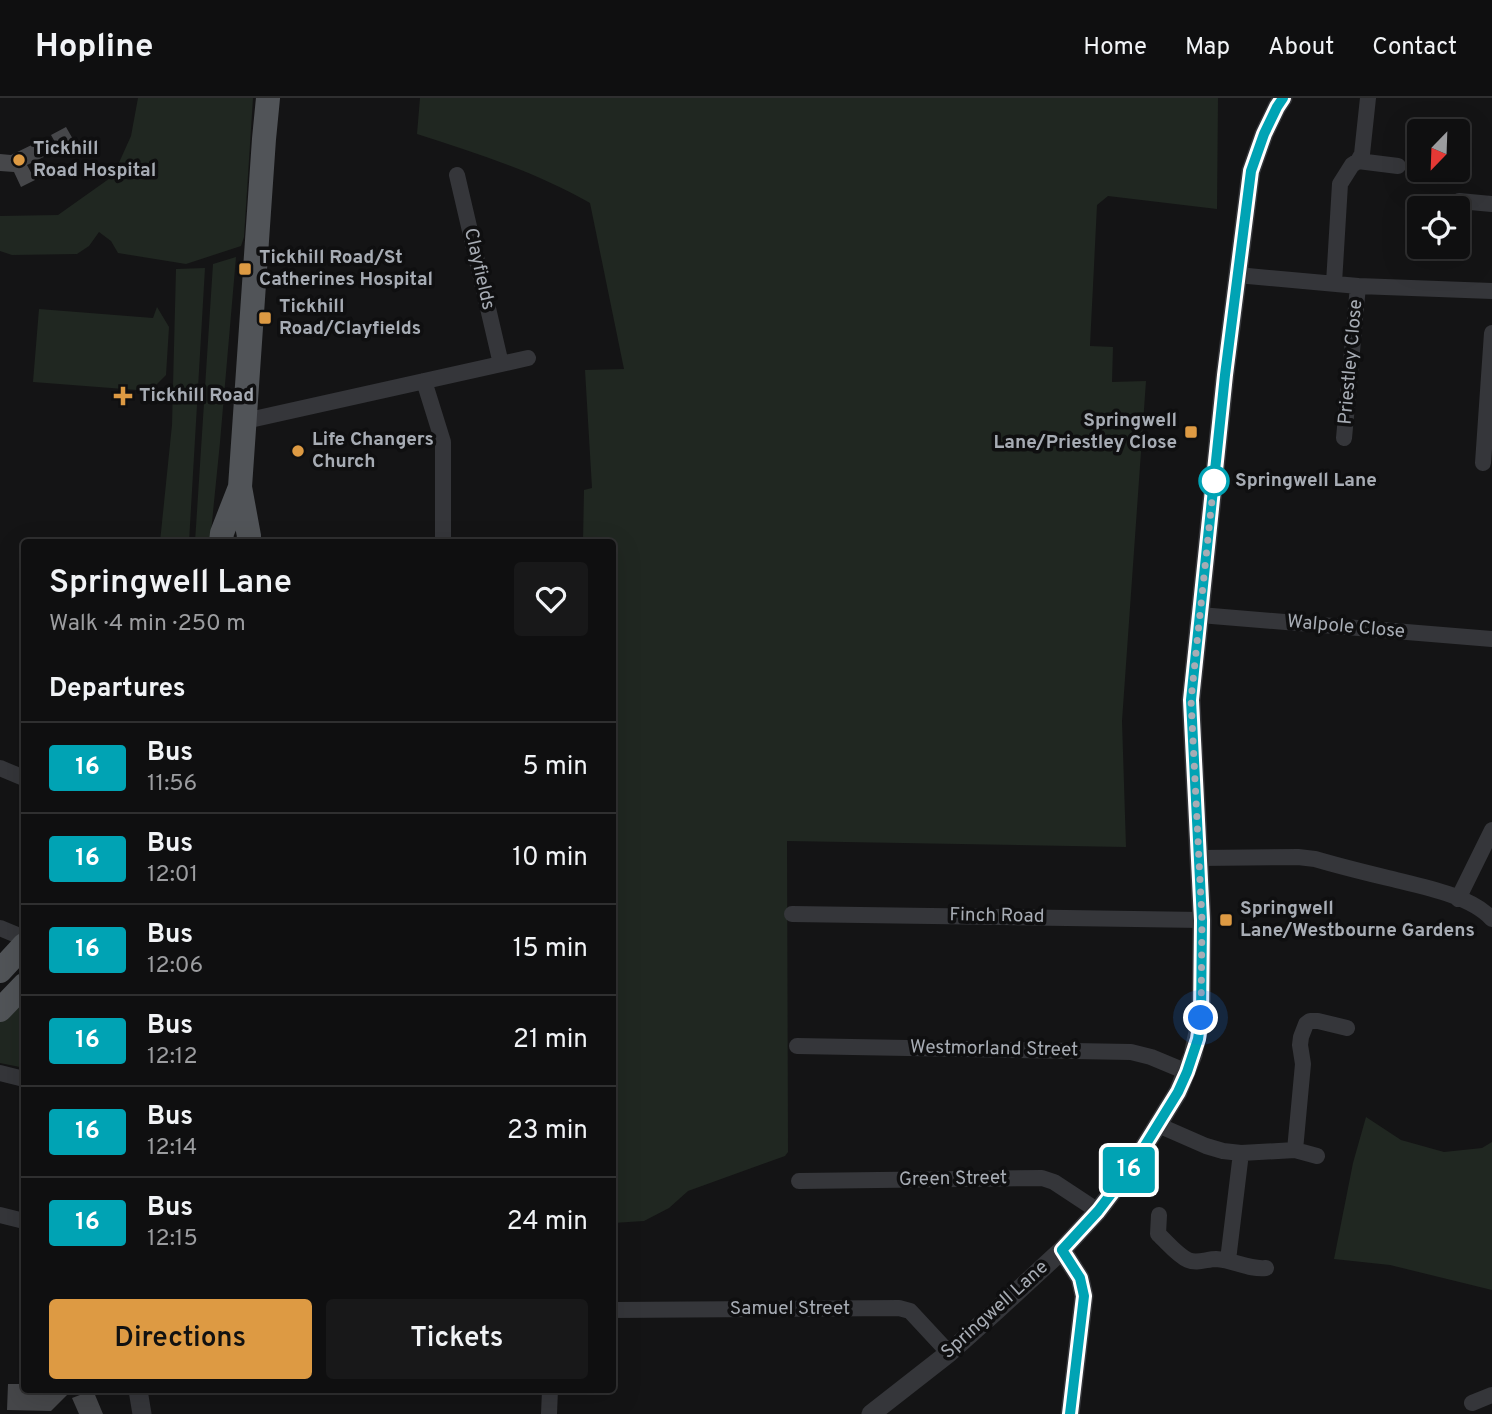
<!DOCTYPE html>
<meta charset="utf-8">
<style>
body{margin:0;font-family:Overpass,sans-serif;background:#181819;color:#f1f3f6;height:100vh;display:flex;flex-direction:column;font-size:26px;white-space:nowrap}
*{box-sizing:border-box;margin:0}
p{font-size:23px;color:#9b9c9f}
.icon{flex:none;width:38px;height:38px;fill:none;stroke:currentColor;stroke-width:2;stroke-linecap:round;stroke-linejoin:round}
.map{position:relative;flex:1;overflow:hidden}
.sheet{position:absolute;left:21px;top:441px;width:595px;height:854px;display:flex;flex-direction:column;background:#0f0f10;border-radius:7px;box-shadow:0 7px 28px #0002,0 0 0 2px #2f2f30}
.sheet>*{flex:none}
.badge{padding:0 14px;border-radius:5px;font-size:24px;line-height:46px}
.needle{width:46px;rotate:203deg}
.tools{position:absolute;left:1407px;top:21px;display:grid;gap:14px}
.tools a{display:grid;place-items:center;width:63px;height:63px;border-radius:7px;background:#0f0f10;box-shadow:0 7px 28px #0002,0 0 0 2px #2f2f30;font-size:35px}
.you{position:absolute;width:35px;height:35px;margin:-18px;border:5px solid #fff;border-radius:50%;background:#1a73e8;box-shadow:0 0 0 10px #1a73e833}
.map>.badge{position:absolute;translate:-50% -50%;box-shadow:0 0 0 4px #fff}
h2{padding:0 28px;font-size:26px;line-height:63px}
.round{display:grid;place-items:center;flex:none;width:74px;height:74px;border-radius:7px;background:#181819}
.head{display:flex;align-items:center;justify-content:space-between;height:119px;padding:0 28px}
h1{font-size:33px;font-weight:600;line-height:52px}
.primary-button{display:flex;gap:14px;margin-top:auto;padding:14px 28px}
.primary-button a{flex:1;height:80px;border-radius:7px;background:#dd9a43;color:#111;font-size:28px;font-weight:600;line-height:80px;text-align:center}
.primary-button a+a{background:#181819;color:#f1f3f6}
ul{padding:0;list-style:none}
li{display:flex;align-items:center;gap:21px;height:91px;padding:0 28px;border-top:2px solid #2f2f30}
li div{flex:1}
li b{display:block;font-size:26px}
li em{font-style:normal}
li .badge{min-width:77px;font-weight:700;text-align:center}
header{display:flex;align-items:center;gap:42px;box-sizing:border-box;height:98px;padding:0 35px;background:#0f0f10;border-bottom:2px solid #2f2f30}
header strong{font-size:33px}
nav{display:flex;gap:38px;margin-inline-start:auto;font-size:24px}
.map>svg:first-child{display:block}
.green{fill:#202721}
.building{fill:#46474a}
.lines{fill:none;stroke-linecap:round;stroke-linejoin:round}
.minor{stroke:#35363a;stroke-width:16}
.tertiary{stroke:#35363a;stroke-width:19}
.primary{stroke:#515458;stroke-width:24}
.line-casing{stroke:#fff;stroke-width:16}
.line{stroke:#00a3b4;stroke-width:10}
.walk{stroke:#a7acb4;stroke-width:7;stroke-dasharray:0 12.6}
.poi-dot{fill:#dd9a43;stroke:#0f0f10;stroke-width:2.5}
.stop-dot{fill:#fff;stroke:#00a3b4;stroke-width:3.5}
.labels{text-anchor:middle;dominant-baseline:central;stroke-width:7;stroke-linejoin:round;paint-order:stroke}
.poi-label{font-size:19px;font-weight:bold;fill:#a7acb4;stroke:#0f0f10;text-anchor:start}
.street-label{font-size:19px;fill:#a7acb4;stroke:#0f0f10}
.stop-label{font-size:19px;font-weight:bold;fill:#a7acb4;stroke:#0f0f10;text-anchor:start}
</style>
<header>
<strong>Hopline</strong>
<nav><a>Home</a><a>Map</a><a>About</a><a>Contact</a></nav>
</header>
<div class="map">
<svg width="1492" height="1316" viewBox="0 0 1492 1316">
<rect width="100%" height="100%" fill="#141415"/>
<path class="green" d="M138 0H253L244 139 241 148 186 166 118 155 111 143 99 134 89 148 77 156 12 157 0 153V118L58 117 113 78 131 38Z
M420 0H1218L1217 111 1108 98 1097 107 1090 248 1113 249 1112 284 1146 283 1122 623 1126 749 787 743 788 1054 785 1058 688 1093 669 1110 644 1123 613 1125 612 444H583L584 392 592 390 585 272 624 271 590 105C536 74 476 55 417 36Z
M236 159 220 344 210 444H195L213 166Z
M205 170 189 444H160L172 327 176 171Z
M157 209 169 229 166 277 150 293 33 284 39 211 153 220Z
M24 900V956L20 969 0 965V923Z
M1366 1019 1401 1042 1444 1054 1482 1050 1492 1044V1192L1390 1167 1334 1161 1353 1065Z"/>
<path class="building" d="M66 29 74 43 59 51 51 37Z
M46 40 54 54 27 67 35 82 21 89 14 74 0 73V56L11 57Z
M21 1210H24V1237H19Z
M8 1286H24V1292H72L51 1313 7 1312Z
M93 1292 103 1316H79L72 1300Z"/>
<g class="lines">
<path class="minor" d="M1358 63 1398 68
M457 77 501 266
M1459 103 1492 106
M1237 177 1358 188 1492 193
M1334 185 1340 86 1352 67 1358 63 1362 56 1368 0
M424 283 443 344V444
M245 323 528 260
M1344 340 1358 188
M1483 365 1492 235
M1200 517 1492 541
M0 670 24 680
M1199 760 1298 759 1315 761C1339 768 1363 774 1388 780 1420 788 1470 797 1492 821
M1458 801 1492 732
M792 816 1202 822
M0 830 24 840
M797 948 1131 954 1151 959 1187 974
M0 975 24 981
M1158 1027 1206 1048 1223 1053 1241 1055 1295 1052 1317 1058
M1295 1052 1303 966 1300 947 1301 939 1306 926 1310 923H1318L1347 930
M799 1083 1042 1080 1054 1084 1098 1113
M0 1117 24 1123
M1159 1117 1158 1136C1167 1144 1177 1157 1188 1162 1197 1166 1207 1161 1216 1161 1234 1162 1249 1172 1266 1170
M1228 1162 1241 1055
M612 1212 899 1210 910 1213 949 1255
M1472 1305 1492 1297
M549 1316 550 1292"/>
<path class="tertiary" d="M1062 1152 1080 1180 1084 1198 1070 1316
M138 1292 142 1316
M871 1316 949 1255 996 1213 1062 1152 1098 1113 1133 1067 1178 994 1193 957 1201 920 1202 822 1191 602 1225 277 1251 73 1264 36 1277 9 1283 0"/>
<path class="primary" d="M221 444 222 435 240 389
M248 444 249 438 240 389 264 41 268 0
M0 873 24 847
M0 912 24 887"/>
</g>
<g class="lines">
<g class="line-casing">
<path id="line" d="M1070 1316 1084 1198 1080 1180 1062 1152 1098 1113 1133 1067 1178 994 1187 974 1198 941 1201 920 1202 822 1191 602 1225 277 1251 73 1264 36 1277 9 1283 0"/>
</g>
<use href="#line" class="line"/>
<path class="walk" d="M1201 920 1202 822 1191 602 1214 383"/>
</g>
<g class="poi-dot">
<circle cx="19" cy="62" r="7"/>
<rect x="238" y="164" width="14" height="14" rx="3.5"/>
<rect x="258" y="213" width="14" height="14" rx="3.5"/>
<path d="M119.5 287.5h7v7h7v7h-7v7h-7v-7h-7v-7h7z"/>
<rect x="1184" y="327" width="14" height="14" rx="3.5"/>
<circle cx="298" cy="353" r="7"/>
<rect x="1219" y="815" width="14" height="14" rx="3.5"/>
</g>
<circle class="stop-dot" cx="1214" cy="383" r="14"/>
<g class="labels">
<g class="poi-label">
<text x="33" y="51">Tickhill<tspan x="33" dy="22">Road Hospital</tspan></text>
<text x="259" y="160">Tickhill Road/St<tspan x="259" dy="22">Catherines Hospital</tspan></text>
<text x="279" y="209">Tickhill<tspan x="279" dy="22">Road/Clayfields</tspan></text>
<text x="139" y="298">Tickhill Road</text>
<text x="1177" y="323" text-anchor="end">Springwell<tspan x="1177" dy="22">Lane/Priestley Close</tspan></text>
<text x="312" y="342">Life Changers<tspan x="312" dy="22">Church</tspan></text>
<text x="1240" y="811">Springwell<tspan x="1240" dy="22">Lane/Westbourne Gardens</tspan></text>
</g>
<g class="street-label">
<text transform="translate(479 171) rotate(77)">Clayfields</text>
<text transform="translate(1351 264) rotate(-85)">Priestley Close</text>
<text transform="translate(1346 529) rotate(5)">Walpole Close</text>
<text transform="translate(997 818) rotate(1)">Finch Road</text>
<text transform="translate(994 951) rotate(1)">Westmorland Street</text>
<text transform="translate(953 1081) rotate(-1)">Green Street</text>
<text x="790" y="1211">Samuel Street</text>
<text transform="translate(995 1212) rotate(-42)">Springwell Lane</text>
</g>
<g class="stop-label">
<text x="1235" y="383">Springwell Lane</text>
</g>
</g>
</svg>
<div class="tools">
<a><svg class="needle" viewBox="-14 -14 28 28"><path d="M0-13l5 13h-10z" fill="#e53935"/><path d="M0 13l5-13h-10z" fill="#9b9c9f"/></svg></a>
<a><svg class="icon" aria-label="locate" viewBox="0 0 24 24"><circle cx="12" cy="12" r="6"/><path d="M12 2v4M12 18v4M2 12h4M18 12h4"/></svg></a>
</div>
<div class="you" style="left:1201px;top:920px"></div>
<b class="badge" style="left:1129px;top:1072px;background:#00a3b4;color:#fff">16</b>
<section class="sheet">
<div class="head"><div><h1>Springwell Lane</h1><p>Walk · 4 min · 250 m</p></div><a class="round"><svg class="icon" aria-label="heart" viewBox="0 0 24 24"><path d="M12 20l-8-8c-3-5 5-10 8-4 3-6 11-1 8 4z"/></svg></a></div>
<h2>Departures</h2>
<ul>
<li><span class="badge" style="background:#00a3b4;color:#fff">16</span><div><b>Bus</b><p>11:56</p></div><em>5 min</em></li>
<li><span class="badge" style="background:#00a3b4;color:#fff">16</span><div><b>Bus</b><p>12:01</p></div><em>10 min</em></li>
<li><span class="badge" style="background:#00a3b4;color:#fff">16</span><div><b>Bus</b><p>12:06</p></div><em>15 min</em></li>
<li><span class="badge" style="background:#00a3b4;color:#fff">16</span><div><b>Bus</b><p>12:12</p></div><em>21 min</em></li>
<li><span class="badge" style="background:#00a3b4;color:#fff">16</span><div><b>Bus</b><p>12:14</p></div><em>23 min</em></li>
<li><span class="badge" style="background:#00a3b4;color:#fff">16</span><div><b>Bus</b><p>12:15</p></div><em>24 min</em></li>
</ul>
<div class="primary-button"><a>Directions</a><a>Tickets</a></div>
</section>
</div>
